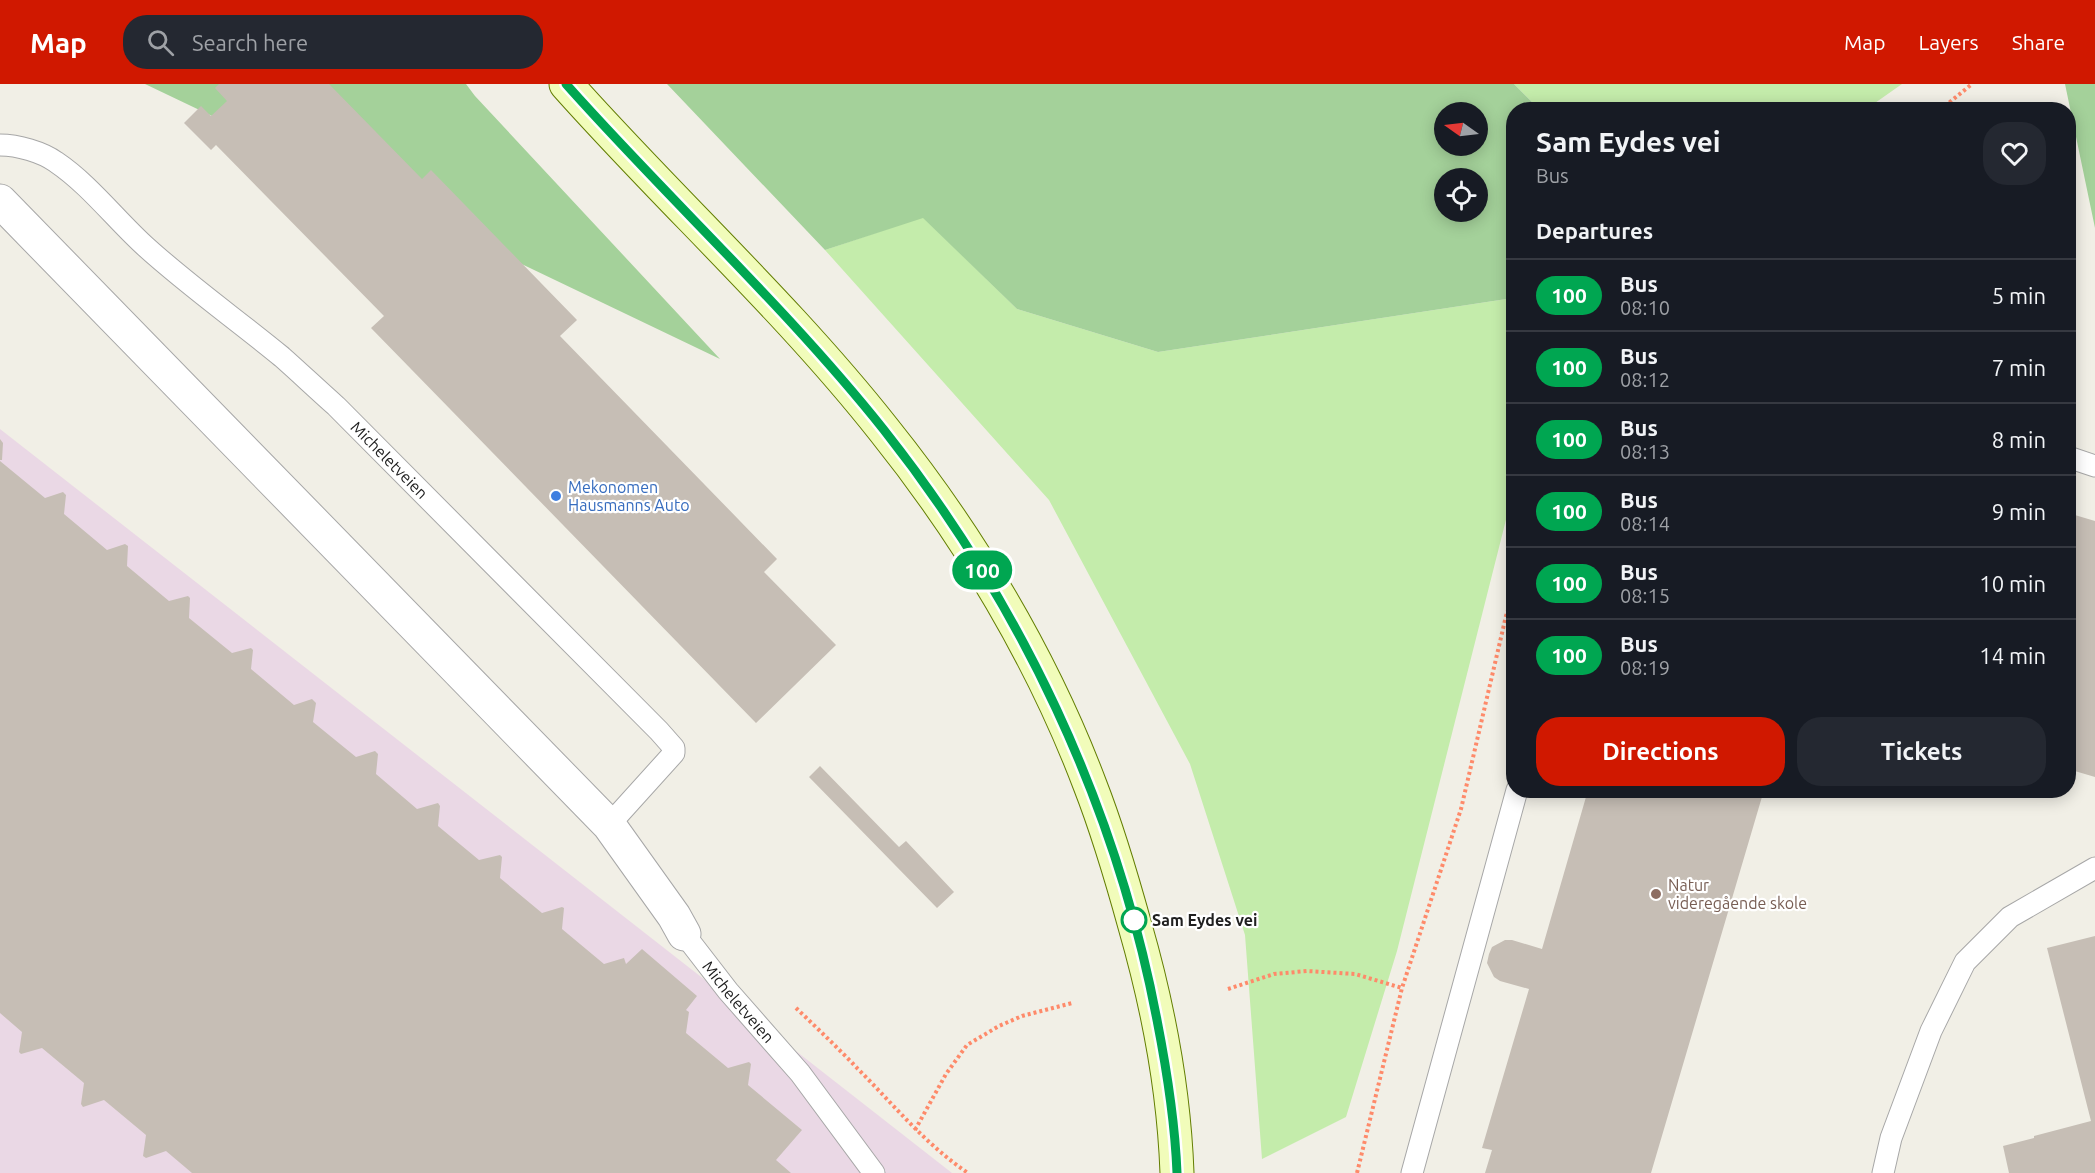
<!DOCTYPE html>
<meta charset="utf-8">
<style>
body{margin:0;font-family:Ubuntu,sans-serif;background:#242831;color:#f1f3f6;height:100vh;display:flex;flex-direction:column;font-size:22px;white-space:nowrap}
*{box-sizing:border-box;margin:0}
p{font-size:20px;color:#9ea1a6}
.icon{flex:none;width:33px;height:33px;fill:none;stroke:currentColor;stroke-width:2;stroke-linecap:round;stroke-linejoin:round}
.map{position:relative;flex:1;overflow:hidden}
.panel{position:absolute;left:1506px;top:18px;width:570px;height:696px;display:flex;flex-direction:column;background:#171b24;border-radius:24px;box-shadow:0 3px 15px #0003}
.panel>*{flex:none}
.badge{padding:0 12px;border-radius:20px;font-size:21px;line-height:39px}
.needle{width:39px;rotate:284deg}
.fabs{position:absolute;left:1434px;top:18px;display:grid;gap:12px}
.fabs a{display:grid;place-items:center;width:54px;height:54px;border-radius:50%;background:#171b24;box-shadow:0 3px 15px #0003;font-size:30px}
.map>.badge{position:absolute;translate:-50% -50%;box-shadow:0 0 0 3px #fff}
h2{padding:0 30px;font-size:22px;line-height:54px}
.round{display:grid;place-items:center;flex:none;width:63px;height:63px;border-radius:24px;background:#242831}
.overview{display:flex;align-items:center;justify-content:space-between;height:102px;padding:0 30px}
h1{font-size:28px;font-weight:700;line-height:45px}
.action{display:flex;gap:12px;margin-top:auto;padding:12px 30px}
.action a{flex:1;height:69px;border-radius:24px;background:#d01800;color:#fff;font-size:24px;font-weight:700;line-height:69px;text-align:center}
.action a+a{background:#242831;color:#f1f3f6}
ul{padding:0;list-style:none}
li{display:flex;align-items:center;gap:18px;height:72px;padding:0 30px;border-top:2px solid #363941}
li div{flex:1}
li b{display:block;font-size:22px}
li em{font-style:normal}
li .badge{min-width:66px;font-weight:700;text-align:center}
header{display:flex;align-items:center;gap:36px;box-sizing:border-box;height:84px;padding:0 30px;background:#d01800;color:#fff}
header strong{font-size:28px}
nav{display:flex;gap:33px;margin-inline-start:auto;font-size:21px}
.search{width:420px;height:54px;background:#242831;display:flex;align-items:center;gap:15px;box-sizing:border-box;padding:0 21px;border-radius:24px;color:#9ea1a6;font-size:22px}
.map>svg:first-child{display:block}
.industrial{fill:#ead8e5}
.grass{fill:#c4ecab}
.forest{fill:#a4d19a;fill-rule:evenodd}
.building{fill:#c6beb5}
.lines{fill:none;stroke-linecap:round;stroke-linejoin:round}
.lane-casing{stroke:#a7a7a7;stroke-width:23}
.street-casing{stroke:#a7a7a7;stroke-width:35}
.secondary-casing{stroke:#627d01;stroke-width:35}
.path{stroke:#fe8a6a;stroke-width:4;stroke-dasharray:3 3;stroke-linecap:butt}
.lane{stroke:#fff;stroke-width:21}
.street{stroke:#fff;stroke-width:33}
.secondary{stroke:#f1fcba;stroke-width:33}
.line-casing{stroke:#fff;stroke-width:14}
.line{stroke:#00a651;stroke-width:9}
.shop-dot{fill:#3f7fe0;stroke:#fff;stroke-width:2}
.education-dot{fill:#8d6e63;stroke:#fff;stroke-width:2}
.stop-dot{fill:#fff;stroke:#00a651;stroke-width:3}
.labels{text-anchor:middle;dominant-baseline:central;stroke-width:4.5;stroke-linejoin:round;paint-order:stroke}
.street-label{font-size:16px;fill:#202020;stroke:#fff}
.shop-label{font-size:16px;fill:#366cbe;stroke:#fff;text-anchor:start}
.education-label{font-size:16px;fill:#785e54;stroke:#fff;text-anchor:start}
.stop-label{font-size:16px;font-weight:bold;fill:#202020;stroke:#fff;text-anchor:start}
</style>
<header>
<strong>Map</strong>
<div class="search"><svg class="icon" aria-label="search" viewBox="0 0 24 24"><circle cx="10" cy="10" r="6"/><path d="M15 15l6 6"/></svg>Search here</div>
<nav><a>Map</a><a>Layers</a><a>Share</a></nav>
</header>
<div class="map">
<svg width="2095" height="1089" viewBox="0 0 2095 1089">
<rect width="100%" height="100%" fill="#f1efe6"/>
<path class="industrial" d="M0 345 952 1089H0Z"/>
<path class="grass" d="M1514 0H1902L1865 26 1539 25Z
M923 133 1017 225 1158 268 1513 214V408L1397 867 1346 1033 1262 1075 1245 851 1190 680 1049 416 825 166Z"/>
<path class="forest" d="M145 0H466L475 12 720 275Z
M667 0H1514L1539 25 1514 26 1513 214 1158 268 1017 225 923 134 825 166ZM1478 28V62H1444V28ZM1478 94V128H1444V94Z
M2065 0H2095V144Z"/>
<path class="building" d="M219 0H329L422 95 431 86 577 236 560 252 777 475 764 488 836 561 756 639 371 244 384 232 216 61 211 66 184 39 201 22 211 32 227 17 215 4Z
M0 355 3 359 2 376H0Z
M0 377 45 414 63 408 66 411 64 430 107 466 125 460 128 462 127 482 169 517 188 512 190 514 189 534 232 569 251 564 253 566 251 585 294 621 312 615 316 619 313 638 356 673 375 667 378 670 376 690 417 725 438 719 440 722 438 742 479 776 500 771 502 773 500 794 542 829 562 823 564 824 562 845 604 880 624 874 626 880 642 865 697 912 686 926 689 928 686 949 728 984 749 978 751 980 748 1001 802 1046 776 1076 791 1089H192L166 1067 146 1074 143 1072 146 1051 104 1016 83 1023 81 1020 84 999 42 964 21 970 19 968 22 948 0 929Z
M2068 429 2095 437V693L2068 685Z
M820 682 899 763 906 757 954 808 937 824 809 693Z
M1588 706H1764L1651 1089H1485L1492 1066 1482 1064 1529 905 1500 897 1494 893 1487 879 1489 870 1492 863 1505 856H1512L1542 865Z
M2095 852V1089H2009L2003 1062 2034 1054V1052L2091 1037 2047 864Z"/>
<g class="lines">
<g class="lane-casing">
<g id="lane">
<path id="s1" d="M0 61C18 61 42 68 56 78 90 101 116 136 146 163 189 202 237 236 282 273 300 289 318 306 336 322L659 647 674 664V669L609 741"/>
<path d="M2068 373 2095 382"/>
<path id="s2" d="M684 850 728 907 800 989 874 1089"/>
<path d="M1412 1089 1517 706"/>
<path d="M1883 1089 1891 1054 1931 947 1965 878 2010 833 2095 784"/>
</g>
</g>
<g class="street-casing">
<path id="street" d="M0 117 609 741 674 832 684 850"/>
</g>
<g class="secondary-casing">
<path id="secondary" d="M566 0C670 117 787 223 884 346 969 452 1042 574 1090 701 1108 747 1122 795 1135 842 1158 922 1174 1006 1177 1089"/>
</g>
<path class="path" d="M1940 26 1972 0
M1228 905 1274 890 1307 887 1355 890 1402 904
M796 924C817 944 838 964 858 985 894 1021 925 1060 968 1089
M915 1046 946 990 967 961 999 942 1022 932 1072 919
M1357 1089 1402 904 1461 725 1506 532 1514 508"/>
<use href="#lane" class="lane"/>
<use href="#street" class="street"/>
<use href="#secondary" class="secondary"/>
</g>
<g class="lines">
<g class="line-casing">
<path id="line" d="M566 0C670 117 786 223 884 346 1020 518 1116 720 1157 936 1167 987 1175 1037 1177 1089"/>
</g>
<use href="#line" class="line"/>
</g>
<circle class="shop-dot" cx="556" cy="412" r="6"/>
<circle class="education-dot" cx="1656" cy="810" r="6"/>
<circle class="stop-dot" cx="1134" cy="836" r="12"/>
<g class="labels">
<g class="street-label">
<text stroke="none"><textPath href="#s1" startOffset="507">Micheletveien</textPath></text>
<text stroke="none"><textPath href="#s2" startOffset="87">Micheletveien</textPath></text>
</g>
<g class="shop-label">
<text x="568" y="403">Mekonomen<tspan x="568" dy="18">Hausmanns Auto</tspan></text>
</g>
<g class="education-label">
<text x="1668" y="801">Natur<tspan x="1668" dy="18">videregående skole</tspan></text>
</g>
<g class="stop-label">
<text x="1152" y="836">Sam Eydes vei</text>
</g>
</g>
</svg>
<div class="fabs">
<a><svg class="needle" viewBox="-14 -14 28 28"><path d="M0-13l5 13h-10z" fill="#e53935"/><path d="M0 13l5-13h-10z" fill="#9ea1a6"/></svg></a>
<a><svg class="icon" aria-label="locate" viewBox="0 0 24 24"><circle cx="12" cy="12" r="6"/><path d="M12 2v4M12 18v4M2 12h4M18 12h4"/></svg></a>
</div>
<b class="badge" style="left:982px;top:486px;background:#00a651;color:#fff">100</b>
<section class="panel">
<div class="overview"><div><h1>Sam Eydes vei</h1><p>Bus</p></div><a class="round"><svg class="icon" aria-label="heart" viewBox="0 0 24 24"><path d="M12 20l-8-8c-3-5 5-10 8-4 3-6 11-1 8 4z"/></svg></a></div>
<h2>Departures</h2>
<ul>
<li><span class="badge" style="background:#00a651;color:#fff">100</span><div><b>Bus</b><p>08:10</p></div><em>5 min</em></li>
<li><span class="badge" style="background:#00a651;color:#fff">100</span><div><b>Bus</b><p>08:12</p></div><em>7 min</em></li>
<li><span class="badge" style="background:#00a651;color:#fff">100</span><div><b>Bus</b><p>08:13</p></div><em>8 min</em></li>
<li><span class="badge" style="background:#00a651;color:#fff">100</span><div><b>Bus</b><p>08:14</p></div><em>9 min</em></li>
<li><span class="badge" style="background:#00a651;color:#fff">100</span><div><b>Bus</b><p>08:15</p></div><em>10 min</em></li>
<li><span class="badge" style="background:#00a651;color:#fff">100</span><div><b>Bus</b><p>08:19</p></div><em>14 min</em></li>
</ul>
<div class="action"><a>Directions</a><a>Tickets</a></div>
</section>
</div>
